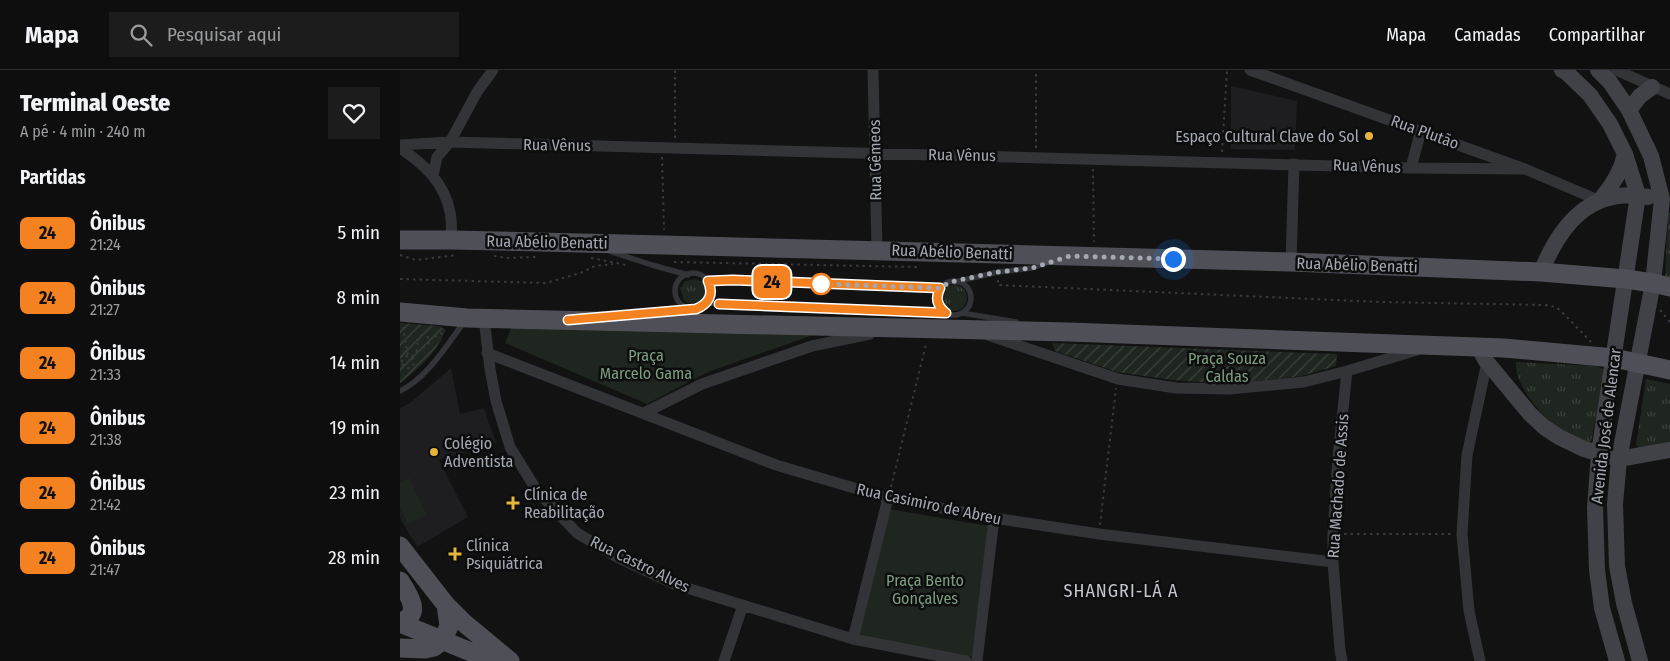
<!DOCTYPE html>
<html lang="pt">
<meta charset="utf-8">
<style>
body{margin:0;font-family:"Fira Sans Condensed",sans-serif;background:#1c1c1c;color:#f1f3f6;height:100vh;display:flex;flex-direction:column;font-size:19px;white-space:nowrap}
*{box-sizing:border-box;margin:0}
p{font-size:16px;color:#9b9c9e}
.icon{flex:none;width:28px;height:28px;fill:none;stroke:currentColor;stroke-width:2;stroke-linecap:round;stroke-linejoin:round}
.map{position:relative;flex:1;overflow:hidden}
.sheet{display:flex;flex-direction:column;background:#0e0e0e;width:400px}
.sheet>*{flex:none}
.badge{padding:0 10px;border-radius:8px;font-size:18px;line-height:32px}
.you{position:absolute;width:25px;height:25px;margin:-12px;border:4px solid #fff;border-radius:50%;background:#1a73e8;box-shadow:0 0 0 8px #1a73e833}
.map>.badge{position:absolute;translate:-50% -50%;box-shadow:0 0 0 2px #fff}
h2{padding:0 20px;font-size:19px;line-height:45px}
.round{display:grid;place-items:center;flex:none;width:52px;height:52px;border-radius:0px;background:#1c1c1c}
.headline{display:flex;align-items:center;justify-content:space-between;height:85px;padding:0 20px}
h1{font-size:24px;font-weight:800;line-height:38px}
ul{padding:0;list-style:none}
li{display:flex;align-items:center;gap:15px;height:65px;padding:0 20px}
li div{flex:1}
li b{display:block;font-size:19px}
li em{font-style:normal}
li .badge{min-width:55px;font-weight:700;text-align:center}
header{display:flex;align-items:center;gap:30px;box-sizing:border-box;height:70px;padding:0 25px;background:#0e0e0e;border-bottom:1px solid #2e2e2e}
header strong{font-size:24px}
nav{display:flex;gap:28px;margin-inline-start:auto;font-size:18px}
.search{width:350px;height:45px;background:#1c1c1c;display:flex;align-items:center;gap:12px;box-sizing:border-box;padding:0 18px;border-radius:0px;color:#9b9c9e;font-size:19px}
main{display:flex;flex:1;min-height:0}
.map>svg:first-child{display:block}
.built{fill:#1e1e20}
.grass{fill:url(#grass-tufts)}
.park{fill:#1e261f}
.garden{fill:url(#garden-furrows)}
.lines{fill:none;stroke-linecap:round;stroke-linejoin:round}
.path{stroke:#393a3f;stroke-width:2;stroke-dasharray:2.5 4;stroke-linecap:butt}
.lane{stroke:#333438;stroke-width:5.5}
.street{stroke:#333438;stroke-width:11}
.secondary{stroke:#414248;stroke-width:16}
.primary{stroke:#4f5057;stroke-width:19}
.line-casing{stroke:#fff;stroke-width:11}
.line{stroke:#f58220;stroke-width:8}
.walk{stroke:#a4a8b3;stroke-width:5;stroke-dasharray:0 9}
.poi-dot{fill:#e4b539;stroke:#0d0d0e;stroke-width:2}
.stop-dot{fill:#fff;stroke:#f58220;stroke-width:2.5}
.labels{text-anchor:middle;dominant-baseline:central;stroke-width:5;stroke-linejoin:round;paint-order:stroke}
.street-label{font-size:16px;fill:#a4a8b3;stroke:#0d0d0e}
.poi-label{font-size:16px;fill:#a4a8b3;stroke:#0d0d0e;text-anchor:start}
.park-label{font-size:16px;fill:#7c9d80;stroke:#0d0d0e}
.neighbourhood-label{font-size:18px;letter-spacing:1px;fill:#c5c7cf;stroke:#0d0d0e}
</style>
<header>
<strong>Mapa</strong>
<div class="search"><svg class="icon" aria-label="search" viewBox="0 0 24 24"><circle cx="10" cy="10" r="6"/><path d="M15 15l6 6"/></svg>Pesquisar aqui</div>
<nav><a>Mapa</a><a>Camadas</a><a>Compartilhar</a></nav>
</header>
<main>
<section class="sheet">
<div class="headline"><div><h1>Terminal Oeste</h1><p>A pé · 4 min · 240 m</p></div><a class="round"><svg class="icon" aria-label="heart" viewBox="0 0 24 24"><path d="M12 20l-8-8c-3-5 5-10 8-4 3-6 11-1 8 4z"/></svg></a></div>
<h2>Partidas</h2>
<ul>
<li><span class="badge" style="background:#f58220;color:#111">24</span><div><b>Ônibus</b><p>21:24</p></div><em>5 min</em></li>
<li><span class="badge" style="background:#f58220;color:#111">24</span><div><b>Ônibus</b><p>21:27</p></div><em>8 min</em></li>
<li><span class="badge" style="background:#f58220;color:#111">24</span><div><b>Ônibus</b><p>21:33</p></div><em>14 min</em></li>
<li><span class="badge" style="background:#f58220;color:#111">24</span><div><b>Ônibus</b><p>21:38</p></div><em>19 min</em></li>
<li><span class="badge" style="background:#f58220;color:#111">24</span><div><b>Ônibus</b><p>21:42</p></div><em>23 min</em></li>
<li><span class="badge" style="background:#f58220;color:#111">24</span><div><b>Ônibus</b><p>21:47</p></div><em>28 min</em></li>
</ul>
</section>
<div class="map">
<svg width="1270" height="591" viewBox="0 0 1270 591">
<defs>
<pattern id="grass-tufts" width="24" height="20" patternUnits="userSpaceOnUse" patternTransform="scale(1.25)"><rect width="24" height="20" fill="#1e261f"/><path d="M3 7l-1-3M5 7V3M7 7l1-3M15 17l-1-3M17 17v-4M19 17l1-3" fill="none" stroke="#3c433d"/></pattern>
<pattern id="garden-furrows" width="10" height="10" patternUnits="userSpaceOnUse" patternTransform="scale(1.25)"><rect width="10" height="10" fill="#1e261f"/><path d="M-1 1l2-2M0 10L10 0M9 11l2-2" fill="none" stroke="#3c433d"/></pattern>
</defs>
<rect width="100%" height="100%" fill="#121213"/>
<path class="built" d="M831 16 897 31 895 80 831 79Z
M51 298 60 344 84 338 96 373 39 390 68 447 17 477 0 448V338L10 333Z"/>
<path class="grass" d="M1268 142 1270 143V209L1265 208Z
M296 209 304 213 307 224 300 232 287 233 283 229 280 218 285 211Z
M541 228a13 13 0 1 1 26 0a13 13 0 1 1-26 0Z
M1116 292 1196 296 1204 299 1206 306 1190 375C1179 369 1167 363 1156 356 1139 344 1114 313 1116 292Z
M1246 309 1270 314V373L1240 378 1236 375Z"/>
<path class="park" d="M112 256 422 262 308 302 247 334 105 273Z
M9 408 27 445 8 454 0 438V412Z
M489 439 588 456 573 587 457 567Z"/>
<path class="garden" d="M0 253 39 256 45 259V262C36 283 18 300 0 313Z
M652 273 937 284 936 296 902 306 827 314 772 310 717 302 655 281Z"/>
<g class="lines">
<path class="path" d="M275 68V0
M636 78V0
M822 82 827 0
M262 87 264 160
M693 99 694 172
M0 185 16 190 57 185
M94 186 108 188 136 187
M191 188 226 195
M274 192 517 197
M0 209 146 213 183 202 195 196 213 194
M598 210V215L980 232 1145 235 1156 237 1161 241 1191 272
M1260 240 1270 252
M3 257 8 286
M17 271a6 6 0 1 1 12 0a6 6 0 1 1-12 0Z
M29 270 41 263 44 267
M2 292a6 6 0 1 1 12 0a6 6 0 1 1-12 0Z
M12 287 19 277
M491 417 526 274
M700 455 716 318
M944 464H1052"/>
<path class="lane" d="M209 181 252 195 288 205
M275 221a18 18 0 1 1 36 0a18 18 0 1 1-36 0Z
M308 211 333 210 540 218
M537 228a17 17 0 1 1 34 0a17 17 0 1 1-34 0Z
M555 212 598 202 632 198 649 192
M306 233 546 243
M238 243 290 239
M562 243 616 252
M0 321C27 308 47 275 64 252"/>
<path class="street" d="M473 0 477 180
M850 0 1125 99 1198 130
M1216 0 1270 24
M0 75 50 72 1011 98 1125 99
M0 78C24 94 44 112 50 142 52 151 51 161 52 170
M1011 98 1021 60
M33 106 37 87 50 72 77 22 93 0
M891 192 894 94
M84 248 90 299 96 331 110 377 137 421 177 463 217 487 274 514 453 569 566 591
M588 265 718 309 776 318 829 319 904 312 947 301 1017 280
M87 283 376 395 488 428 594 448 699 464 933 492
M244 343 302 314 412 276 470 264
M453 569 488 428
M324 591 343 535
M577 591 594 448
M942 591 940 580 933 492V464L938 387 947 301
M1080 591 1069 541 1062 464 1067 385 1087 292"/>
<path class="secondary" d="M1162 0 1166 2 1190 25 1210 54 1225 84 1238 125 1199 383 1195 438 1197 500 1202 538 1217 591
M1198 0 1210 12 1229 40 1251 86 1262 129 1253 213 1219 389 1215 434 1217 496 1224 533 1240 591
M1229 40 1240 26 1252 17
M1201 129C1213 115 1221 102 1225 84
M1141 202C1161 153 1191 117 1248 127
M1079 278 1086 291 1130 344 1144 357 1159 367 1184 379 1219 389 1270 380"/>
<path class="primary" d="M0 170H52L264 175 891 192 1141 202 1226 209 1253 213 1270 217
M0 242 67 248 669 262 1104 278 1214 288 1270 300
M0 476 46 535 49 556 43 570 34 577 25 579 0 578
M0 511C9 525 23 545 0 552
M46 535 63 552 110 591
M0 553 93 591"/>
</g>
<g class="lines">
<g class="line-casing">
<path id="line" d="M168 250 296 239C309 234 314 224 308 211L333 210 540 218C535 228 537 236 546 243L319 234"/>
</g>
<use href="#line" class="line"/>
<path class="walk" d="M421 214 540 218 550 212 598 202 632 198 670 186 773 189"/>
</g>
<g class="poi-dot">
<circle cx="969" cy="66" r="5"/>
<circle cx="34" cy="382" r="5"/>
<path d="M110.5 425.5h5v5h5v5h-5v5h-5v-5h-5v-5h5z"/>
<path d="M52.5 476.5h5v5h5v5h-5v5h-5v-5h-5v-5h5z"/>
</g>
<circle class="stop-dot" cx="421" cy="214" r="10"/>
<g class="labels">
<g class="street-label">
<text transform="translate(1025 62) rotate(20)">Rua Plutão</text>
<text transform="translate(157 75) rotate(1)">Rua Vênus</text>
<text transform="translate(562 85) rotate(1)">Rua Vênus</text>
<text transform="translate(475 90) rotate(-91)">Rua Gêmeos</text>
<text transform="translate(967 96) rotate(2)">Rua Vênus</text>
<text transform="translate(147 172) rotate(1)">Rua Abélio Benatti</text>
<text transform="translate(552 182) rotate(2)">Rua Abélio Benatti</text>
<text transform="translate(957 195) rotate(2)">Rua Abélio Benatti</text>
<text transform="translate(1206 356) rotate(-83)">Avenida José de Alencar</text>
<text transform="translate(938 416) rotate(-86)">Rua Machado de Assis</text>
<text transform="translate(529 434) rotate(12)">Rua Casimiro de Abreu</text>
<text transform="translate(240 494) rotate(26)">Rua Castro Alves</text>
</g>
<g class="poi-label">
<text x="959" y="66" text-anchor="end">Espaço Cultural Clave do Sol</text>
<text x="44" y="373">Colégio<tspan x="44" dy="18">Adventista</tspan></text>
<text x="124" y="424">Clínica de<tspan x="124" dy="18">Reabilitação</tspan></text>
<text x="66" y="475">Clínica<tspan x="66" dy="18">Psiquiátrica</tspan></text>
</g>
<g class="park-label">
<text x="246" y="285">Praça<tspan x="246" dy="18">Marcelo Gama</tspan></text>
<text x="827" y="288">Praça Souza<tspan x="827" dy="18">Caldas</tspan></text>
<text x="525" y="510">Praça Bento<tspan x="525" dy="18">Gonçalves</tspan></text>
</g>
<g class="neighbourhood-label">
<text x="721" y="521">SHANGRI-LÁ A</text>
</g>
</g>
</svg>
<div class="you" style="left:773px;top:189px"></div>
<b class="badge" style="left:372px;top:212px;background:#f58220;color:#111">24</b>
</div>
</main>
